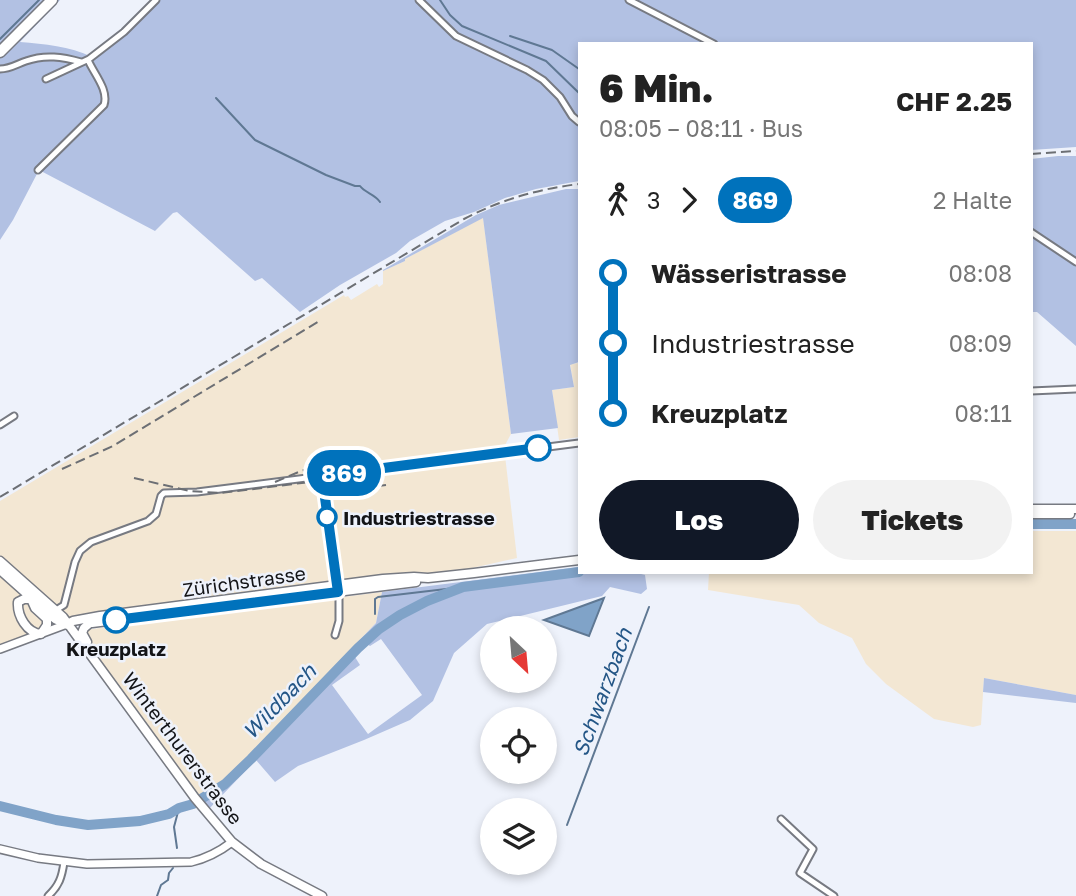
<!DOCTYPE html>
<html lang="de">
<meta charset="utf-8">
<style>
body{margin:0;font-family:"Golos Text",sans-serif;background:#f2f2f2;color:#222;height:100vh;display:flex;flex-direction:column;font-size:26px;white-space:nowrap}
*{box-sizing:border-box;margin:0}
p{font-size:23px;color:#767676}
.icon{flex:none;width:38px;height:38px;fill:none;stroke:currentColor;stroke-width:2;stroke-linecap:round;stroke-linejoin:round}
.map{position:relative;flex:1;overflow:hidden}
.drawer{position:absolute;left:578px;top:42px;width:455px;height:532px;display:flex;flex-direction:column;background:#fff;border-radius:0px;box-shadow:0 4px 10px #0003}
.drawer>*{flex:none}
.badge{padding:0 14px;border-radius:23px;font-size:24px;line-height:46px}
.needle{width:46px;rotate:154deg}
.tools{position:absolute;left:480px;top:616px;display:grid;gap:14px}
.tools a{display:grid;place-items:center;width:77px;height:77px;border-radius:50%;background:#fff;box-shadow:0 4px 10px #0003;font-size:35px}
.map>.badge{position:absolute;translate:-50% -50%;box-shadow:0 0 0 4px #fff}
.legs{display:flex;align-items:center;gap:10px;height:77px;padding:0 21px;font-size:23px}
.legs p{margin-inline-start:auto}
.overview{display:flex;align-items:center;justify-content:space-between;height:119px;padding:0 21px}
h1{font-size:38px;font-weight:800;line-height:52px}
.button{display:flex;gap:14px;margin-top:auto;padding:14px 21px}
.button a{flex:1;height:80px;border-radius:42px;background:#111827;color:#fff;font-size:28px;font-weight:800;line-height:80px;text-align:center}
.button a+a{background:#f2f2f2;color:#222}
ul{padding:0 21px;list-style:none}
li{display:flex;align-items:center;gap:24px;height:70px;font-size:26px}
li i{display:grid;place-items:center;width:10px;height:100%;margin:0 9px;background:currentColor}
li i::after{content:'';width:18px;height:18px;margin:-9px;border:5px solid;border-radius:50%;background:#fff}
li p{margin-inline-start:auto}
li:first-child i{background:linear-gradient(#0000 50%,currentColor 0)}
li:last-child i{background:linear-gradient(currentColor 50%,#0000 0)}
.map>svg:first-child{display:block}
.industrial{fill:#f3e7d3}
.green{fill:#b2c1e3;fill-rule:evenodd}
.water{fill:#80a3c8;stroke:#5f7893;stroke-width:2}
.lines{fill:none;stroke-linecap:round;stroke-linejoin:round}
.stream{stroke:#5f7893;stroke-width:2}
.river{stroke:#80a3c8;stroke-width:10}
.minor-casing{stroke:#777a82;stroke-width:9}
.tertiary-casing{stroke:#777a82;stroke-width:10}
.secondary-casing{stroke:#777a82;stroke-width:11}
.trunk-casing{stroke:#777a82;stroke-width:13}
.minor{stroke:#fff;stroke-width:5}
.tertiary{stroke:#fff;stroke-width:7}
.secondary{stroke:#fff;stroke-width:8}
.trunk{stroke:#fff;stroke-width:10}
.rail{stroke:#6c6f74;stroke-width:2;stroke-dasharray:10 5;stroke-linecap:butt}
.line-1-casing{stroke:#fff;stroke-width:16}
.line-1{stroke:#0072bc;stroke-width:10}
.stop-1-dot{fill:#fff;stroke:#0072bc;stroke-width:3.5}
.labels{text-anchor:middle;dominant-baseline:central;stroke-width:5;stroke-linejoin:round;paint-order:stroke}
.stop-label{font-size:19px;font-weight:bold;fill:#131417;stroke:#eef2fb;text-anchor:start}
.street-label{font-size:19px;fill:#131417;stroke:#eef2fb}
.water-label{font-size:21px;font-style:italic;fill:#245686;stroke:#eef2fb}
</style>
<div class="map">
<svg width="1076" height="896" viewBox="0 0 1076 896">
<rect width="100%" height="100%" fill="#eef2fb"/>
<path class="industrial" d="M483 217 511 434 504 447 517 558 428 578 73 621 0 649V501L344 295 345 297 348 296 351 300 377 284 379 287 383 284V271L405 261V259Z
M579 363V437L559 440 552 390 574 387 570 364Z
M1031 531H1076V695L984 678 981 725 973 727 934 719 886 684 866 664 852 638 819 623 799 605 708 590 709 572H1031Z
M382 592 376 623 222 783 195 798 99 666 87 631 92 629Z"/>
<path class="green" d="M0 0H60L20 42C45 44 69 46 92 57L110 43 156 0H1076V147L1031 150V44H579V181L536 189 505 198 474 212 445 221 410 241 396 253 340 285 300 312 262 278 255 281 177 212 173 213 155 231 39 170 13 220 0 240Z
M1058 156H1076V346L1037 312H1031V159Z
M566 189H578L579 197V362L570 365 574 387 552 390 558 428 511 434 483 218 405 259V261L383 271V270L476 215 499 205Z
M579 567V572H654L641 575H645L647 589 641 594 610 587 602 596 487 624 454 653 433 701 410 720 364 740 298 766 275 782 256 760 206 812 195 798 222 783 376 623 382 592ZM381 639 422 695 368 734 332 685 360 665 355 657 367 644 370 646Z
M984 678 1076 695V703L983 692Z"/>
<path class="water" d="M604 598 589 636 544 620Z"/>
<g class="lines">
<path class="stream" d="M440 0 450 15 462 26 546 61 579 93
M510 36 552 50 579 69
M0 39 39 0
M216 98 255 140 326 175 355 186H360C365 193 375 194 380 202
M375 614V599L378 597 463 587
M567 825 649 607
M177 848 174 827 179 808
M157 896 161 885 168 880 169 873 173 868"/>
<path class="river" d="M1031 524H1076
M0 806 56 820 88 825 140 821 169 814 179 808 193 804 225 784 251 759 358 648 379 629 400 615 427 601 463 587 579 572"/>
<g class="minor-casing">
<path id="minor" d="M419 0 456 36 527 70 543 80 560 97 572 116 579 122
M629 0 714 44
M0 69C10 69 17 64 26 61 45 54 63 57 81 62
M46 79 89 59 124 32 156 0
M38 170 104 105C109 90 94 74 88 60
M1031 232 1076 262
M1031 391 1076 389
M0 425 14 416
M322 476 339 599V621L335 635
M56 610 64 605 75 562 80 551 91 542 148 521 156 514 161 496 164 493 197 492 579 443
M781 819 813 849 800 873 834 896
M48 896C59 886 62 877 64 862"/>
</g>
<g class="tertiary-casing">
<path id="tertiary" d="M0 649 67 624
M0 849 38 858 87 864 191 862C208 858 219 852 232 842"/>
</g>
<g class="secondary-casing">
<path id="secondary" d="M1031 509H1076
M1031 514H1070
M0 561 63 617 195 798 232 842 261 864 322 896
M0 570 55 619 68 625
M24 599H31L35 608 47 619V625L41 634C27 633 17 616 18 602Z
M92 623 416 582
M67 624 73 621 100 616 383 579 414 577 428 578 474 573 579 560
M87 642 82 633 84 628 90 623"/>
</g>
<g class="trunk-casing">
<path id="trunk" d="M0 52 52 0"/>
</g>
<use href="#minor" class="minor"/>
<use href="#tertiary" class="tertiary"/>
<use href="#secondary" class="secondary"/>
<use href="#trunk" class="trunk"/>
<path class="rail" d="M1031 154 1076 151
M62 469 113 446 321 320
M134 478 190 491 221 493 399 471
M275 482 301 471 328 463
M317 486 341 491 386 485
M0 497 464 219C500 200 538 189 579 184"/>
</g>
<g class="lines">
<g class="line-1-casing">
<path id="line-1" d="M116 620 338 592 322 476 538 448"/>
</g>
<use href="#line-1" class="line-1"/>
</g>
<g class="stop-1-dot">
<circle cx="538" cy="448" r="12"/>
<circle cx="327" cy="517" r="9"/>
<circle cx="116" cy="620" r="12"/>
</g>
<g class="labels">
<g class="stop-label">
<text x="343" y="517">Industriestrasse</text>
<text x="116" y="648" text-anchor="middle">Kreuzplatz</text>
</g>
<g class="street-label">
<text transform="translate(244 581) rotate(-8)">Zürichstrasse</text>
<text transform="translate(183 748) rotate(53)">Winterthurerstrasse</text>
</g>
<g class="water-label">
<text transform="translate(602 692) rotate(-70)">Schwarzbach</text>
<text transform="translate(279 701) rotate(-46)">Wildbach</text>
</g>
</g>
</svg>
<div class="tools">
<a><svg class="needle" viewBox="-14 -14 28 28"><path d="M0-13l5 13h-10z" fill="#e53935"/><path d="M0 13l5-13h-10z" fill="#767676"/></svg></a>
<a><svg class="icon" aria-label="locate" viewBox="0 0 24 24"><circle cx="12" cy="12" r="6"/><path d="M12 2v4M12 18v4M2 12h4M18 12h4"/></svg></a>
<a><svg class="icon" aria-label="layers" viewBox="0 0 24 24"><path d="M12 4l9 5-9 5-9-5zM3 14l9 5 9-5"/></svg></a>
</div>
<b class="badge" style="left:344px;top:473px;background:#0072bc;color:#fff">869</b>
<section class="drawer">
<div class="overview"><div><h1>6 Min.</h1><p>08:05 – 08:11 · Bus</p></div><b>CHF 2.25</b></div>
<div class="legs"><svg class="icon" aria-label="walk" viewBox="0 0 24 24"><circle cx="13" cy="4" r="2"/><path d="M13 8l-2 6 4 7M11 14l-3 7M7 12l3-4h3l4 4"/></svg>3<svg class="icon" aria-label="forward" viewBox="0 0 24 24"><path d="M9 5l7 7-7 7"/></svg><b class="badge" style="background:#0072bc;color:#fff">869</b><p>2 Halte</p></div>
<ul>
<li><i style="color:#0072bc"></i><b>Wässeristrasse</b><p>08:08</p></li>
<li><i style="color:#0072bc"></i><span>Industriestrasse</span><p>08:09</p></li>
<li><i style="color:#0072bc"></i><b>Kreuzplatz</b><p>08:11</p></li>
</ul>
<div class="button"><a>Los</a><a>Tickets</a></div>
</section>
</div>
